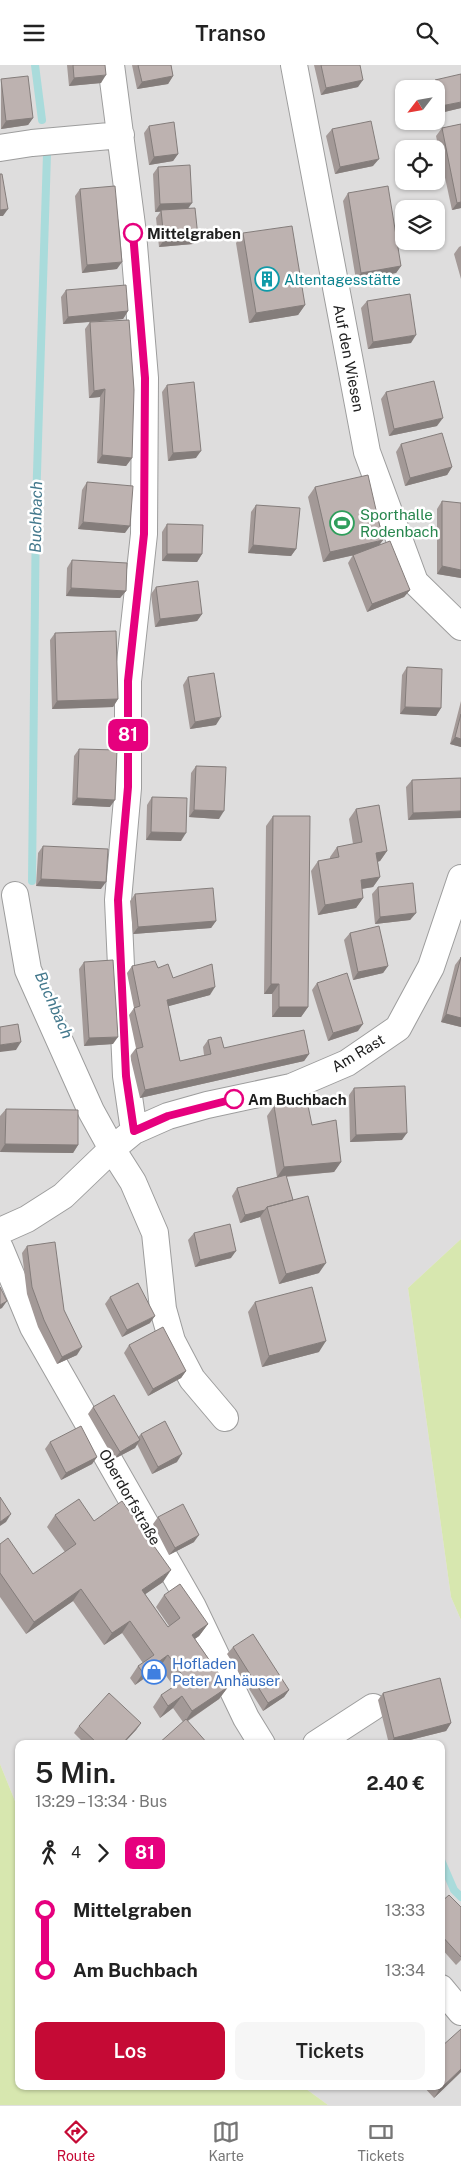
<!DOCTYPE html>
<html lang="de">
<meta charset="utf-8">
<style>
body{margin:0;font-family:"Public Sans",sans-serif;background:#f6f6f6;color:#222;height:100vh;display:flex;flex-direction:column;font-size:19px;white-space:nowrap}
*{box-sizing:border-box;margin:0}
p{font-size:16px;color:#767676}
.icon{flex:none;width:28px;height:28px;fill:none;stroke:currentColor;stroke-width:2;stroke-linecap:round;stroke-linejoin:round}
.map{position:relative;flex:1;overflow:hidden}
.drawer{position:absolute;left:15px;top:1675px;width:430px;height:350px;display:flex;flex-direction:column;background:#fff;border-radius:10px;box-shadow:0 1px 4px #0004}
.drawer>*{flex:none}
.badge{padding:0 10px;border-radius:8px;font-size:18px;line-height:32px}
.needle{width:32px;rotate:239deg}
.buttons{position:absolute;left:395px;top:15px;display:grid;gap:10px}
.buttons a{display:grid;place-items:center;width:50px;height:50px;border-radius:10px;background:#fff;box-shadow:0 1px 4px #0004;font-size:25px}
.map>.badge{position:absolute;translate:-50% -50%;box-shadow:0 0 0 2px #fff}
.legs{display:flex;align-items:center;gap:8px;height:55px;padding:0 20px;font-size:16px}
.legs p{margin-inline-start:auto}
.head{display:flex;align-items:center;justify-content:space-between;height:85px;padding:0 20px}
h1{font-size:28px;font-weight:600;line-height:38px}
.primary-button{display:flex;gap:10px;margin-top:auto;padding:10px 20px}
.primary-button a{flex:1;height:58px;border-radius:10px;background:#c50a35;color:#fff;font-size:20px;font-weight:600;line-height:58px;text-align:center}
.primary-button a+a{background:#f6f6f6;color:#222}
ul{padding:0 20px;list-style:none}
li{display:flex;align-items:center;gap:18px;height:60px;font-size:19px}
li i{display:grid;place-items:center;width:8px;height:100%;margin:0 6px;background:currentColor}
li i::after{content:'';width:12px;height:12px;margin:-6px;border:4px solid;border-radius:50%;background:#fff}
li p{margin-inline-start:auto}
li:first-child i{background:linear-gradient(#0000 50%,currentColor 0)}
li:last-child i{background:linear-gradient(currentColor 50%,#0000 0)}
header{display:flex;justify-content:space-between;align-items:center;height:65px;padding:0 20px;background:#fff;font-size:22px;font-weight:600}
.menu{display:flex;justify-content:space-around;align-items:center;height:70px;border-top:1px solid #e0e0e0;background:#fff;font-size:14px;color:#767676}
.menu a{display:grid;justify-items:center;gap:2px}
.menu .selected{color:#c50a35}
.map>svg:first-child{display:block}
.residential{fill:#dedddd;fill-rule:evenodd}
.grass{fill:#d7e7af}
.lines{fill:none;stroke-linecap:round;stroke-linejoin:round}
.stream{stroke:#a9dbdb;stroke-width:8}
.minor-casing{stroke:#9d9d9d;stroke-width:28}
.minor{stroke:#fff;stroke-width:26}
.wall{fill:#a39997}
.shaded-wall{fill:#847d7b}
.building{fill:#bdb2b0;stroke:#847d7b}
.line-1-casing{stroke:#fff;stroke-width:11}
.line-1{stroke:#e6007e;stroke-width:8}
.stop-1-dot{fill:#fff;stroke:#e6007e;stroke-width:2.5}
.labels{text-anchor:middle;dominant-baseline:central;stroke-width:5;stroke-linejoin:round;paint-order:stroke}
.stop-label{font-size:15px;font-weight:bold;fill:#202020;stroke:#fff;text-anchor:start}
.culture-label{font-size:15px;fill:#0d838f;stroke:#fff;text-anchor:start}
.street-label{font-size:15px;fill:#202020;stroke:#fff}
.leisure-label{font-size:15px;fill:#27864d;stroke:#fff;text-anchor:start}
.shop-label{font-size:15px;fill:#366cbe;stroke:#fff;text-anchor:start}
.water-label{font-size:16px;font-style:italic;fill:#43788c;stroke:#fff}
</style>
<header><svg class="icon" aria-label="menu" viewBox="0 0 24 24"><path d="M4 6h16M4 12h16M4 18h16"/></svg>Transo<svg class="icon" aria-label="search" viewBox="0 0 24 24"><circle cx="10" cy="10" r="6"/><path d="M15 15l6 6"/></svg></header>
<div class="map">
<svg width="461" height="2040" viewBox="0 0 461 2040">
<rect width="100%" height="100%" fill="#f0eae6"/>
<path class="residential" d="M0 0H461V1174L408 1223 451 1532 461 1555V2040H328L302 2021H441V1679H19V1746L0 1699ZM404 24H436V56H404ZM404 84H436V116H404ZM404 144H436V176H404Z"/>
<path class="grass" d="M461 1174V1555L451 1532 408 1223Z
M0 1699 19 1746V2021H302L328 2040H0Z"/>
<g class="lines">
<path class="stream" d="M35 0 42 55
M32 816 36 440 47 89
M441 1795 454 1825 461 1832"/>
<g class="minor-casing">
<path id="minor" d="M111 0 133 168 145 313 144 469 128 616V723L118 835 126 1011 134 1066
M294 0 367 387 415 517 461 562
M0 83 32 78 121 70
M15 830 28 905 91 1046 112 1084 133 1117 155 1168 163 1244 172 1276 192 1314 225 1353
M0 1166 27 1154 63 1131 112 1084 134 1066 168 1051 207 1040 291 1022 347 998 398 963 431 902 461 813
M0 1183 33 1262 193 1542 246 1653 262 1679
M316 1679 373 1642
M441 1923 461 1947"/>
</g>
<use href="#minor" class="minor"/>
</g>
<path class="wall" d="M67 0H105L101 18 69 21Z
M132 0H171L173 11 168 19 137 24Z
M314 0H360L358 22 321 30Z
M1 14 33 53 28 60 1 64Z
M435 15 461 43 436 49V24H430V22Z
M461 59V143L452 145 436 71 442 63Z
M149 61 178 89 173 96 149 100 144 68Z
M332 64 373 101 335 109 326 71Z
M158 102 188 143 198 172 193 179 159 182 156 153 161 146 155 147 153 109Z
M80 124 117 204 82 208 75 131Z
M348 128 401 201 396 208 356 215 343 136Z
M243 168 305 240 298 250 249 258 236 178Z
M461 181V214L454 189 459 182Z
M66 225 128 246 123 254 90 257 132 393 126 401 97 398 100 332 89 333 85 264 90 257 63 259 61 232Z
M367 236 411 278 368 284 361 243Z
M167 320 196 393 168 396 162 327Z
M386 327 437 361 389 371 381 334Z
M401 379 452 402 447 410 405 421 396 387Z
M87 417 125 468 78 464 82 425Z
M315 422 379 480 410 525 404 532 367 547 348 498 353 490H355L323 497 308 432Z
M442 436 461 513 437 509V444Z
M256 440 296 484 291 491 248 488 251 447Z
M167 459 202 489 197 497 162 496V467Z
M72 495 126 526 120 533 66 531 67 503Z
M156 522 202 549 197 556 155 562 151 529Z
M55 568 118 634 113 642 52 644 50 575Z
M407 602 441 643 436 651 400 649 402 610Z
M188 612 216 660 190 664 183 620Z
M461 636V682L450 679Z
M79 684 110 742 72 740 74 691Z
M196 701 219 754 189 752 191 708Z
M461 713 408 755 406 722 412 715Z
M152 732 181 776 146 775 147 740Z
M356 744 387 786 380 796 378 797 380 812 373 822 362 824 363 833 356 843 318 850 311 806 318 796 330 794V792L337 782 353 779 349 754Z
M273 751 308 942 301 952H272V929H264L266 761Z
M43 781 101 824 36 821 38 788Z
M378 822 416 848 410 855 375 859 372 829Z
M135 829 216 856 211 863 133 869 130 836Z
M350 868 388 901 383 908 353 915 344 875Z
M461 892V962L441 957 455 900Z
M84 897 113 979 84 981 79 904Z
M132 901 158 903 173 913 210 930 168 941 180 996 204 990 203 982 208 975 224 983 309 989 304 996 140 1033 130 991 136 983 129 950 134 943 127 908Z
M317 918 358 966 328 976 312 925Z
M354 1023 402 1075 350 1077 349 1030Z
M274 1041 312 1060 341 1097 334 1107 286 1112 293 1135 319 1208 279 1219 260 1152 240 1158 232 1131 237 1123 277 1112 267 1051Z
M6 1044 78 1080 73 1088 0 1087V1051Z
M194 1168 231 1193 195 1202 188 1175Z
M27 1181 64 1245 77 1290 57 1299 38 1262 27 1229 22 1188Z
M110 1232 150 1258 122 1272 105 1239Z
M255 1237 319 1287 262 1302 248 1247Z
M129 1280 186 1306 181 1313 148 1331 124 1288Z
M93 1342 138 1372 141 1369 177 1397 152 1409 137 1379 135 1383 114 1394 88 1349Z
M50 1377 97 1392 92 1399 61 1415 45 1384Z
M55 1450 94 1456 163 1517 145 1529 168 1562 169 1561 156 1542 164 1530 208 1559 199 1571 195 1574 228 1622 219 1634 188 1656 183 1657 173 1643 160 1653 153 1642 161 1630 174 1622 160 1602 135 1620 130 1613 138 1601 143 1598 122 1568 104 1580 73 1536 26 1569 0 1532V1479L33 1509 65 1487 47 1462Z
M158 1452 194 1477 169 1490 153 1459Z
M233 1582 289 1625 284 1632 263 1646 227 1589Z
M383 1628 451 1658 446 1666 394 1679H389L378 1635Z
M141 1658 136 1665 123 1679H85L74 1668 79 1661Z
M441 1837 461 1842V1895L456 1900 441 1883Z
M461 2007 434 2033 423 2021H441Z"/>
<path class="shaded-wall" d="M106 10 101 18 69 21 74 13Z
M173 11 168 19 137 24 142 17Z
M363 15 358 22 321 30 326 23Z
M461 37V43L436 49 441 41Z
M33 53 28 60 1 64 6 56Z
M178 89 173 96 149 100 154 92Z
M379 94 373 101 335 109 340 102Z
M461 137V143L452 145 457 138Z
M192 138 187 145 155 147 160 139Z
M8 144 3 151H0V145Z
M198 172 193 179 159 182 164 175Z
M122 197 117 204 82 208 87 200Z
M401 201 396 208 356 215 361 208Z
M305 240 298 250 249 258 256 248Z
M128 246 123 254 63 259 68 252Z
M416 270 411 278 368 284 373 277Z
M105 324 100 332 89 333 94 326Z
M443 353 437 361 389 371 394 364Z
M201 386 196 393 168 396 173 388Z
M102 390 132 393 126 401 97 398Z
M452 402 447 410 405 421 410 413Z
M83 457 130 461 125 468 78 464Z
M383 475 376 485 323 497 330 487Z
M253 480 296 484 291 491 248 488Z
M167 489H202L197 497 162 496Z
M442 501 461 505V513L437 509Z
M71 523 126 526 120 533 66 531Z
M410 525 404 532 367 547 372 539Z
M202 549 197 556 155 562 160 554Z
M118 634 113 642 52 644 57 636Z
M405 642 441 643 436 651 400 649Z
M221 652 216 660 190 664 195 657Z
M455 672 461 674V682L450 679Z
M77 733 115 735 110 742 72 740Z
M194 745 224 746 219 754 189 752Z
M461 746V753L408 755 413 748Z
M151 767 186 768 181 776 146 775Z
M387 786 380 796 369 798 376 788Z
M380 812 373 822 354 825 361 815Z
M41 814 106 817 101 824 36 821Z
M363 833 356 843 318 850 325 840Z
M416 848 410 855 375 859 380 852Z
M216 856 211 863 133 869 138 862Z
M388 901 383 908 353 915 358 907Z
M271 919H279L272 929H264Z
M215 922 210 930 162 943 167 935Z
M279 942H308L301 952H272Z
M446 949 461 953V962L441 957Z
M363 959 358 966 328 976 333 968Z
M118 972 113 979 84 981 89 973Z
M21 977 16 985 0 987V980Z
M309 989 304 996 140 1033 145 1025Z
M407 1068 402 1075 350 1077 356 1070Z
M5 1079 78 1080 73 1088 0 1087Z
M341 1097 334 1107 277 1112 284 1102Z
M265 1145 260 1152 240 1158 245 1150Z
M236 1186 231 1193 195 1202 200 1195Z
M326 1198 319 1208 279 1219 286 1209Z
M7 1236 2 1243 0 1244V1240Z
M155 1251 150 1258 122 1272 127 1265Z
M326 1276 319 1287 262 1302 269 1291Z
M82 1282 77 1290 57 1299 62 1292Z
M186 1306 181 1313 148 1331 153 1324Z
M140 1375 135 1383 114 1394 120 1387Z
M182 1389 177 1397 152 1409 158 1402Z
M97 1392 92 1399 61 1415 66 1408Z
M11 1449 6 1457 0 1461V1457Z
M199 1470 194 1477 169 1490 175 1483Z
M171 1505 163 1517 134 1537 142 1525Z
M81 1524 73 1536 26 1569 34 1557Z
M130 1556 122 1568 104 1580 112 1568Z
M208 1559 199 1571 183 1582 192 1570Z
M168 1590 160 1602 135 1620 143 1608Z
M228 1622 219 1634 184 1658 192 1646Z
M289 1625 284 1632 263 1646 268 1638Z
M182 1631 173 1643 160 1653 168 1641Z
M141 1658 136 1665 123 1679H122Z
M451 1658 446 1666 394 1679H390L394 1673Z
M461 2004V2007L434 2033 439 2025Z"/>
<path class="building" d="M73 0H105L106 10 74 13Z
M138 0H171L173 11 142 17Z
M321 0H360L363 15 326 23Z
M461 9V37L441 41 435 15Z
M28 11 33 53 6 56 1 14Z
M371 56 379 94 340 102 332 64Z
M174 57 178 89 154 92 149 61Z
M461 59V137L457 138 442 63Z
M190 100 192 138 160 139 158 102Z
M0 109H2L8 144 0 145Z
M115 121 122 197 87 200 80 124Z
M388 121 401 201 361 208 348 128Z
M195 143 198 172 164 175 161 145Z
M292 161 305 240 256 248 243 168Z
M126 220 128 246 68 252 66 225Z
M410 229 416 270 373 277 367 236Z
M129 255 134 325 132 393 102 390 105 324 94 326 90 257Z
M434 316 443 353 394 364 386 327Z
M194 317 201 386 173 388 167 320Z
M442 368 452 402 410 413 401 379Z
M368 410 383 475 330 487 315 422Z
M87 417 133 421 130 461 83 457Z
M442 436 461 438V505L442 501Z
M256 440 300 443 296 484 253 480Z
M167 459 203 460 202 489H167Z
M390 476 410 525 372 539 353 490Z
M72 495 127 498 126 526 71 523Z
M198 516 202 549 160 554 156 522Z
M116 566 118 634 57 636 55 568Z
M407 602 442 604 441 643 405 642Z
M214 608 221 652 195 657 188 612Z
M461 649V674L455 672Z
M79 684 117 685 115 735 77 733Z
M196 701 226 702 224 746 194 745Z
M461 713V746L413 748 412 715Z
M152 732 187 733 186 768 151 767Z
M379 740 387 786 376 788 380 812 361 815 363 833 325 840 318 796 339 792 337 782 362 777 356 744Z
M273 751H310L308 942H279V919H271Z
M43 781 108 784 106 817 41 814Z
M413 818 416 848 380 852 378 822Z
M213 823 216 856 138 862 135 829Z
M379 861 388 901 358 907 350 868Z
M461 892V953L446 949Z
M113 895 118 972 89 973 84 897Z
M155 896 158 903 168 899 173 913 212 899 215 922 167 935 180 996 211 989 208 975 221 972 224 983 304 965 309 989 145 1025 136 984 143 982 134 943 140 941 132 901Z
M347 908 363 959 333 968 317 918Z
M18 959 21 977 0 980V962Z
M405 1021 407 1068 356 1070 354 1023Z
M306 1031 312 1060 336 1055 341 1097 284 1102 274 1041Z
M6 1044 78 1045V1080L5 1079Z
M286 1110 293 1135 267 1142 265 1145 245 1150 237 1123Z
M308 1131 326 1198 286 1209 267 1142Z
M230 1159 236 1186 200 1195 194 1168Z
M55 1177 64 1245 82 1282 62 1292 44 1255 32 1222 27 1181Z
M138 1218 155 1251 127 1265 110 1232Z
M0 1222 7 1236 0 1240Z
M312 1222 326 1276 269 1291 255 1237Z
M163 1262 186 1306 153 1324 129 1280Z
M114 1330 140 1375 120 1387 93 1342Z
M165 1356 182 1389 158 1402 141 1369Z
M81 1361 97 1392 66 1408 50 1377Z
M0 1432 11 1449 0 1457Z
M79 1434 94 1456 122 1436 171 1505 142 1525 168 1562 180 1553 164 1530 180 1519 208 1559 192 1570 228 1622 192 1646 182 1631 168 1641 161 1630 185 1614 168 1590 143 1608 138 1601 154 1590 130 1556 112 1568 81 1524 34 1557 0 1508V1479L8 1473 33 1509 76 1479 55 1450Z
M183 1439 199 1470 175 1483 158 1452Z
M253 1569 289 1625 268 1638 233 1582Z
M440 1613 451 1658 394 1673 383 1628Z
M109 1628 141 1658 122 1679H98L79 1661Z
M186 1654 208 1679H158Z
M449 1830 461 1842V1892L441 1870V1837Z
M461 1964V2004L439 2025 435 2021H441V1982Z"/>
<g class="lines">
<g class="line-1-casing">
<path id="line-1" d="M133 168 145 313 144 469 128 616V722L118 835 126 1011 134 1066 168 1051 234 1034"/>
</g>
<use href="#line-1" class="line-1"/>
</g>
<defs>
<g id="building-ring" transform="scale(1.25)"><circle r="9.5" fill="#fff" stroke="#0f9aa8" stroke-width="1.5"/><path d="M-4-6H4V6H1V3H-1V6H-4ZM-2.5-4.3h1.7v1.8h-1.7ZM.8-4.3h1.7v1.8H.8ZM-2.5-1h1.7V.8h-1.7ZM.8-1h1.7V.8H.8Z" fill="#0f9aa8"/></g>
<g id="stadium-ring" transform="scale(1.25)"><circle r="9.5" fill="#fff" stroke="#2e9e5b" stroke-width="1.5"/><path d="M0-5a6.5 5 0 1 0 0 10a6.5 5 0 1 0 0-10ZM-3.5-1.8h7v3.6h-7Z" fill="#2e9e5b"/></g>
<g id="shop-ring" transform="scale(1.25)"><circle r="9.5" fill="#fff" stroke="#3f7fe0" stroke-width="1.5"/><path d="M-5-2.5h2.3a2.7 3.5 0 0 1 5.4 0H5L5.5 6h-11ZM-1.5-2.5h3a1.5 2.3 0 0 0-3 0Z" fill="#3f7fe0"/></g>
</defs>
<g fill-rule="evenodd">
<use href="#building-ring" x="267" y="214"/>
<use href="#stadium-ring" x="342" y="458"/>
<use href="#shop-ring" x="154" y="1607"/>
</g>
<g class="stop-1-dot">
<circle cx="133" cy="168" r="9"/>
<circle cx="234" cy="1034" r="9"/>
</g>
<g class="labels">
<g class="stop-label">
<text x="147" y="168">Mittelgraben</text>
<text x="248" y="1034">Am Buchbach</text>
</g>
<g class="culture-label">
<text x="284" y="214">Altentagesstätte</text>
</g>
<g class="street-label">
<text transform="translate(349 293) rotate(79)">Auf den Wiesen</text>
<text transform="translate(358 988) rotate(-31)">Am Rast</text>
<text transform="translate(130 1432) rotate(60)">Oberdorfstraße</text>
</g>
<g class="leisure-label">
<text x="360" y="449">Sporthalle<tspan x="360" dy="17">Rodenbach</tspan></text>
</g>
<g class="shop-label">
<text x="172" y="1598">Hofladen<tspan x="172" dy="17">Peter Anhäuser</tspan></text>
</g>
<g class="water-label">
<text transform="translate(36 452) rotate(-89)">Buchbach</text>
<text transform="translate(54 940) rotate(66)">Buchbach</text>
</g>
</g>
</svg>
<div class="buttons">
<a><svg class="needle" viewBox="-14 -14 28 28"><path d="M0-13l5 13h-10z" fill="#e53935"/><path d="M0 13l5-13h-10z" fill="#767676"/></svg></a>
<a><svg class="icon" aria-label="locate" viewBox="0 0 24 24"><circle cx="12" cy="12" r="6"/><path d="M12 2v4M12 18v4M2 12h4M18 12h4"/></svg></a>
<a><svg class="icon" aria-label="layers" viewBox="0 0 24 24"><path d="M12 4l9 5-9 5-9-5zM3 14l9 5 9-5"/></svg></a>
</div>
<b class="badge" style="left:128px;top:670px;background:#e6007e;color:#fff">81</b>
<section class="drawer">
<div class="head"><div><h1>5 Min.</h1><p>13:29 – 13:34 · Bus</p></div><b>2.40 €</b></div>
<div class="legs"><svg class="icon" aria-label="walk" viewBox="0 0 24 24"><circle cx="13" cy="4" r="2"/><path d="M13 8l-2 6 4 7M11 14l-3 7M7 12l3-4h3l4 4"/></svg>4<svg class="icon" aria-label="forward" viewBox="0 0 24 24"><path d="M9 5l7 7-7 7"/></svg><b class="badge" style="background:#e6007e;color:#fff">81</b></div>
<ul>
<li><i style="color:#e6007e"></i><b>Mittelgraben</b><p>13:33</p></li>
<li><i style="color:#e6007e"></i><b>Am Buchbach</b><p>13:34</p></li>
</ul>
<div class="primary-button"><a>Los</a><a>Tickets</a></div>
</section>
</div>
<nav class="menu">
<a class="selected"><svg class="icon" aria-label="directions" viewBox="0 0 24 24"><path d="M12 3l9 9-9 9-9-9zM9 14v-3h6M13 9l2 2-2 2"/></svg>Route</a>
<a><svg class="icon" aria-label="map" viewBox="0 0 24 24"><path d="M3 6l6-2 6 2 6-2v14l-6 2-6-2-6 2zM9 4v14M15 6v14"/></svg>Karte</a>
<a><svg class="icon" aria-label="tickets" viewBox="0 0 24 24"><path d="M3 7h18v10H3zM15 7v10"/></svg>Tickets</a>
</nav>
